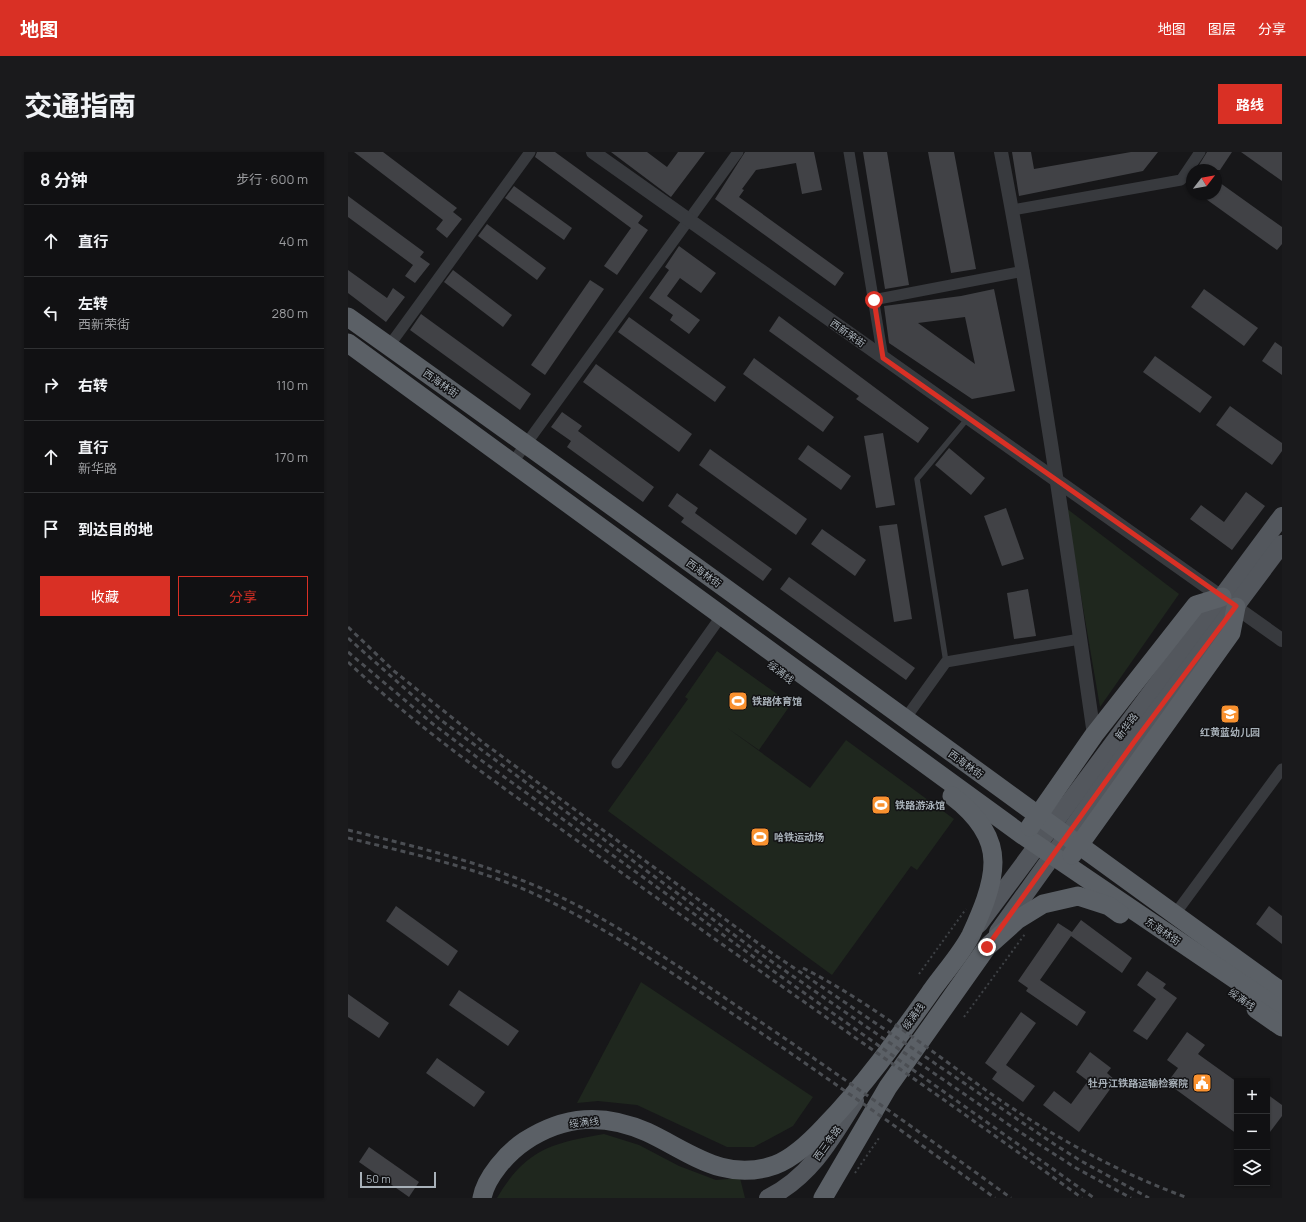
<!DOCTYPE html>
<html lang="zh">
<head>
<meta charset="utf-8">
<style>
  body { margin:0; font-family:Manrope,"Noto Sans SC",sans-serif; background:#1a1a1c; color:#f1f3f6 }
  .controls { position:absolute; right:12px; bottom:12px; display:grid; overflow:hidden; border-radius:0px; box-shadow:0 1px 3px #0004 }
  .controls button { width:36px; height:36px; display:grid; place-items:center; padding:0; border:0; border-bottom:1px solid #303133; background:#111113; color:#f1f3f6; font:20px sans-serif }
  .compass { position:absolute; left:838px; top:12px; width:36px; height:36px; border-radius:50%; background:#111113; box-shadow:0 1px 3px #0004; rotate:59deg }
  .scale { position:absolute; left:12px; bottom:10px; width:76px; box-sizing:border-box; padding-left:4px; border:2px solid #a8b1b9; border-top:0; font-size:11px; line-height:14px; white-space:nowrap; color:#a8b1b9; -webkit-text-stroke:3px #121214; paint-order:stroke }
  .stop { position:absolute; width:12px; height:12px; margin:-9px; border:3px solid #d93025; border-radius:50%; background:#fff }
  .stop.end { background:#d93025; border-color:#fff; box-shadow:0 1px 4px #0008 }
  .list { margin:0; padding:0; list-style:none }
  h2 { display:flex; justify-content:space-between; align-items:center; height:52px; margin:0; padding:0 16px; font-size:17px }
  h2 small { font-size:13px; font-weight:400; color:#9c9da0 }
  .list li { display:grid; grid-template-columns:26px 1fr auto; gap:12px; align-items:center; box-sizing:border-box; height:72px; padding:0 16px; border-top:1px solid #303133 }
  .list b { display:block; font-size:15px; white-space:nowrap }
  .list p { margin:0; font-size:13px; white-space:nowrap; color:#9c9da0 }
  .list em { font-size:13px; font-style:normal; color:#9c9da0 }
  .actions { display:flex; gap:8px; padding:12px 16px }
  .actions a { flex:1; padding:9px 0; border:1px solid #d93025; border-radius:0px; text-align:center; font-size:14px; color:#d93025 }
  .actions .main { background:#d93025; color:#fff }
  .icon { flex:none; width:22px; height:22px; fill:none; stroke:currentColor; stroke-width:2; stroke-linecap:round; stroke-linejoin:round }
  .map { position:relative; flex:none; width:934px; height:1046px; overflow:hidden; border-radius:0px }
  header { display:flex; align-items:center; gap:24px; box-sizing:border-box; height:56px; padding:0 20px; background:#d93025; color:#fff }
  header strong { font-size:19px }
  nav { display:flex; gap:22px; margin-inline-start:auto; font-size:14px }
  .intro { display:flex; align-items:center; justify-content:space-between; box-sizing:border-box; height:96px; padding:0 24px }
  h1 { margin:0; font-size:28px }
  .button { padding:10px 18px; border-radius:0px; background:#d93025; color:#fff; font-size:14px; font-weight:700 }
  main { display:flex; gap:24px; padding:0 24px }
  aside { flex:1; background:#111113; border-radius:0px; box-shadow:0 1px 3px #0004 }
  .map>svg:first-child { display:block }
  .green { fill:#1f271e }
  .building { fill:#414246; fill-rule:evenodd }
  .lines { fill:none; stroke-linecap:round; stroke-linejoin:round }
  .path { stroke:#3e4145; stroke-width:2; stroke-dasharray:2 3; stroke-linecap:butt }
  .service { stroke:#383a3e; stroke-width:5.5 }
  .minor { stroke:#383a3e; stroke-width:11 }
  .tertiary { stroke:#383a3e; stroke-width:14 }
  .primary { stroke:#53575d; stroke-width:18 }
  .trunk { stroke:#5b6066; stroke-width:19 }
  .rail { stroke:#4b4e53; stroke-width:3; stroke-dasharray:5 4; stroke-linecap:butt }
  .route { stroke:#d93025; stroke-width:5 }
  .labels { text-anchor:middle; stroke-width:3; stroke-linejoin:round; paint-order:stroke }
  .street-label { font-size:10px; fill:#a8b1b9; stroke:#121214 }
  .poi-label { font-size:10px; font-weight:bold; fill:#a8b1b9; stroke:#121214; text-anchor:start }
</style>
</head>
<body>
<header>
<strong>地图</strong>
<nav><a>地图</a><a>图层</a><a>分享</a></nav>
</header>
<div class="intro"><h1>交通指南</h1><a class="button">路线</a></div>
<main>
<aside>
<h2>8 分钟<small>步行 · 600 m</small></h2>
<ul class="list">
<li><svg class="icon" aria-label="ahead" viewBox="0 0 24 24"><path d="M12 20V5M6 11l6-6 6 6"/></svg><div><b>直行</b></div><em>40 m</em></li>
<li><svg class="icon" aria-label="left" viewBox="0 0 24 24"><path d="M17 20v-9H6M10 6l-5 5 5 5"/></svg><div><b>左转</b><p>西新荣街</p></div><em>280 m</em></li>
<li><svg class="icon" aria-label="right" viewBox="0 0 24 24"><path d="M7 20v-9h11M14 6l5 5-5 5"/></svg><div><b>右转</b></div><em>110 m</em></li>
<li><svg class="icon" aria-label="ahead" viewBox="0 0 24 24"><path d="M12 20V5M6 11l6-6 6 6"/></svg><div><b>直行</b><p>新华路</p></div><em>170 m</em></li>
<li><svg class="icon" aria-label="arrive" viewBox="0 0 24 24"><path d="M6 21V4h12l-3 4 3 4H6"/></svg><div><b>到达目的地</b></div></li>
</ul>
<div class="actions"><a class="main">收藏</a><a>分享</a></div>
</aside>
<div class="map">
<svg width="934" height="1046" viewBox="0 0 934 1046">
  <rect width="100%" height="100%" fill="#171719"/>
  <g class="green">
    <polygon points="718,356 831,442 752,555"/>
    <polygon points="369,499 443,552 411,598 378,575 462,636 498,588 606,667 569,718 563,714 484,823 260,659 340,547 337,545"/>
    <polygon points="293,830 465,945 445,974 406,995 379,995 289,953 250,949 229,951"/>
    <path d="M256,982l35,11 40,21 37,14 24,-2 5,20h-248c28,-48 54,-55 107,-64z"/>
  </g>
  <g class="building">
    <polygon points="6,0 35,0 109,56 105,60 114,67 99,86 88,77 95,68"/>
    <polygon points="189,0 207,0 295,64 290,71 300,78 269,123 256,114 283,76 187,5"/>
    <polygon points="263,0 299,0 319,15 330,0 357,0 323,45"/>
    <polygon points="397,0 466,0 474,38 454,42 448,11 408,18 394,37 396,38 391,45 496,121 487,134 367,47"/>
    <polygon points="515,0 539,0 561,133 537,137"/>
    <polygon points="580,0 606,0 628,117 603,121"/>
    <polygon points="664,0 683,0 686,17 783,0 810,0 795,19 671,44"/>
    <polygon points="859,0 884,0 872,18 848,18"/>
    <polygon points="893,0 934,0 934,29"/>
    <polygon points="868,28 934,75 934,92 929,98 851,42 868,42"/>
    <polygon points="166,34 224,76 216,88 157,46"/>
    <polygon points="0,44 76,100 72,105 82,112 67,131 57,124 65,113 0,65"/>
    <polygon points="139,72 198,116 189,128 130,84"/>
    <polygon points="331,94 368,121 353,141 332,126 319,144 352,168 341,182 322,168 325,163 301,146 321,118 317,115"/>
    <polygon points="0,118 39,146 45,136 57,145 38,170 0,141"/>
    <polygon points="105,118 164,163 155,175 96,130"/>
    <polygon points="242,128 256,137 197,223 183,213"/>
    <path d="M646,137l21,102 -43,8 -83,-56 -5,-37 77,-10zM617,165l10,47 -57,-41z"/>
    <polygon points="856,137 910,176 896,194 843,155"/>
    <polygon points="73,162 183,242 172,258 62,178"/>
    <polygon points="431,164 581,276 570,291 508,247 511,244 421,179"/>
    <polygon points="281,165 378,235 367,250 270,180"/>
    <polygon points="927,190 934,195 934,223 914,209"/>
    <polygon points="807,204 864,245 852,261 795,220"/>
    <polygon points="406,206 486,265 475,280 395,222"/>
    <polygon points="248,212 344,282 331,300 235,230"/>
    <polygon points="882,254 934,291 934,299 924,313 868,273"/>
    <polygon points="214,260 234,274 230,279 306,335 295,350 219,295 223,289 203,275"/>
    <polygon points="535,281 547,353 528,356 516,284"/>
    <polygon points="460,293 503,324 493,338 450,307"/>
    <polygon points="601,296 637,326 623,343 587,313"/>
    <polygon points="362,297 459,367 448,383 351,313"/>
    <polygon points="898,340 917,354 884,398 842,367 853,353 876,370"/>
    <polygon points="329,341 350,356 347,361 424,417 415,429 333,370 336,366 320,354"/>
    <polygon points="658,356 676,407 654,414 636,364"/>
    <polygon points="549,372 564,467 546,470 531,374"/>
    <polygon points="474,377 518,408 507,424 463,392"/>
    <polygon points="441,425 567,516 558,528 432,437"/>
    <polygon points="680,437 688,484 666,487 659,441"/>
    <polygon points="48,754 110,799 100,814 38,769"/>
    <polygon points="921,754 934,764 934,792 908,772"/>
    <polygon points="733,768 784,806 774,821 723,784 692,828 738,860 729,874 678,839 680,836 670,829 710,771 724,780"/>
    <polygon points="799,819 818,832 815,836 829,846 799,888 785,879 808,847 789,833"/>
    <polygon points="111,838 171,879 160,894 101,853"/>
    <polygon points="0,842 41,871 31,886 0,865"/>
    <polygon points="673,860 688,871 658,913 687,934 675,950 644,927 649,920 637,911"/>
    <polygon points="839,880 857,893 850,902 889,930 889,982 819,931 830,916 819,908"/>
    <polygon points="742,900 763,916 759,921 768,929 731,980 695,953 706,939 723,952 740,929 728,920"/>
    <polygon points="89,906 137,940 126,955 78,921"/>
    <polygon points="919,942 934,953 934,964 919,984"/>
    <polygon points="21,995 71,1030 61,1045 11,1010"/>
  </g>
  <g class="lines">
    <g class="path">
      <polyline points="571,822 618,757"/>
      <polyline points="616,865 677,782"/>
      <polyline points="507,1021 531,986"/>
    </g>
    <polyline class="service" points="598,510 569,327 620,266"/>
    <g class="minor">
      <polyline points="501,0 535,206"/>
      <polyline points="664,58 833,28 852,0"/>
      <polyline points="525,148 676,119"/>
      <polyline points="41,194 182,0"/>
      <polyline points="165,310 390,0"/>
      <polyline points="557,567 598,510 732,487"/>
      <polyline points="269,611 374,463"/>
      <polyline points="827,762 934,617"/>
    </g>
    <g class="tertiary">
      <polyline points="245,0 934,488"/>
      <path d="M653,0c37,193 65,388 93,583"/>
    </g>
    <g class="primary">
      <polyline points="631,772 934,364"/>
      <polyline points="650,780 786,590 934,392"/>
      <path d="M420,1046c42,-21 63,-58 87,-97"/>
    </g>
    <g class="trunk">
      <path d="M0,165c313,222 622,450 934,675"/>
      <polyline points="0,191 676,684 934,859"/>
      <polyline points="682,675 746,583 848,453 874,445"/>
      <polyline points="724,703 883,481 888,455"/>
      <polyline points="908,857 934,875"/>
      <path d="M134,1046c4,-21 25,-45 43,-57 40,-26 79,-28 122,-9 43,20 77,51 128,33 19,-7 36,-24 50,-39 40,-41 73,-88 107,-136 12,-17 30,-37 39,-55 10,-22 22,-49 22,-73 0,-28 -20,-50 -41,-66"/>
      <polyline points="475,1046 540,935 639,795 669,768 695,752 730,744 761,754 772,762"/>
    </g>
    <g class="rail">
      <polyline points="0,475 46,519 137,592 418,797 706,992 733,1009 801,1046"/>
      <polyline points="0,486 90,566 404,796 667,977 728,1016 783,1046"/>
      <polyline points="0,500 85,572 130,606 421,816 746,1046"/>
      <path d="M0,510c79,75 172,137 260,201 157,113 317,222 474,335"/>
      <path d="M0,678c69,17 137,33 202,62 65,30 125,72 184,112 94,63 186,128 277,194"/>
      <path d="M0,686c61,15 122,28 180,53 69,31 131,73 193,115 93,62 184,127 274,192"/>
      <path d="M455,816c71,36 132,87 197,132 59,40 122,74 188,98"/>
    </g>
  </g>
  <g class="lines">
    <polyline class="route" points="526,148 535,206 888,454 786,590 639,795"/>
  </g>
  <defs>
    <symbol id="stadium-square" viewBox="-11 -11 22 22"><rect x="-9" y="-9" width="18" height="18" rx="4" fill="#f9912f" stroke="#121214"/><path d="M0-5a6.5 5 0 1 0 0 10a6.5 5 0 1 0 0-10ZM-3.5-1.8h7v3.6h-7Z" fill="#fff"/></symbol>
    <symbol id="school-square" viewBox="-11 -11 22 22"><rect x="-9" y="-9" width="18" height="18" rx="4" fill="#f9912f" stroke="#121214"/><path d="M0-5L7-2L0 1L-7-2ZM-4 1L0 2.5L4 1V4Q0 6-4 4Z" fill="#fff"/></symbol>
    <symbol id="civic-square" viewBox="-11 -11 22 22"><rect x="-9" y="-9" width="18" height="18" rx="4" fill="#f9912f" stroke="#121214"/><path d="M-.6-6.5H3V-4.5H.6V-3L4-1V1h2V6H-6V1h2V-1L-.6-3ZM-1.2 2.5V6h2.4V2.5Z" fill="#fff"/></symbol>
  </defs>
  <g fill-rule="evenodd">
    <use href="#stadium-square" x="379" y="538" width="22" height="22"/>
    <use href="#school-square" x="871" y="551" width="22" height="22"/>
    <use href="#stadium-square" x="522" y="642" width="22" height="22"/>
    <use href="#stadium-square" x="401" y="674" width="22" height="22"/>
    <use href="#civic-square" x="843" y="920" width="22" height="22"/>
  </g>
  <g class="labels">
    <g class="street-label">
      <text transform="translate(500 181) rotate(35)" y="4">西新荣街</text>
      <text transform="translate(93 231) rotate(35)" y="4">西海林街</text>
      <text transform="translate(356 421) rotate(36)" y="4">西海林街</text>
      <text transform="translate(433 520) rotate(38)" y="4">绥满线</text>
      <text transform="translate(778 574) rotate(-53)" y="4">新华路</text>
      <text transform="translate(618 612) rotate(36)" y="4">西海林街</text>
      <text transform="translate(815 779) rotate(34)" y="4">东海林街</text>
      <text transform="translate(894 847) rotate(35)" y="4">绥满线</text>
      <text transform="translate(565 864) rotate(-54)" y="4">绥满线</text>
      <text transform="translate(236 970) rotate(-6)" y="4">绥满线</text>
      <text transform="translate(479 991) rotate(-54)" y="4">西三条路</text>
    </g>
    <g class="poi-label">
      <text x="404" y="553">铁路体育馆</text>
      <text x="882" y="584" text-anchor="middle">红黄蓝幼儿园</text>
      <text x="547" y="657">铁路游泳馆</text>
      <text x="426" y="689">哈铁运动场</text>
      <text x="840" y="935" text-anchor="end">牡丹江铁路运输检察院</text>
    </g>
  </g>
</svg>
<div class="controls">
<button>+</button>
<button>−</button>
<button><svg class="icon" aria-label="layers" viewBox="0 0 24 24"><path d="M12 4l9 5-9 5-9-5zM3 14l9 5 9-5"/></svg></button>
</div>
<svg class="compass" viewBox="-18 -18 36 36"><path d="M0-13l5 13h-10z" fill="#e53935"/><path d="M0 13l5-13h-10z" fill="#9c9da0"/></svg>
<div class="scale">50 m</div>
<div class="stop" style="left:526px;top:148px"></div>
<div class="stop end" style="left:639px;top:795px"></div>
</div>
</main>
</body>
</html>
